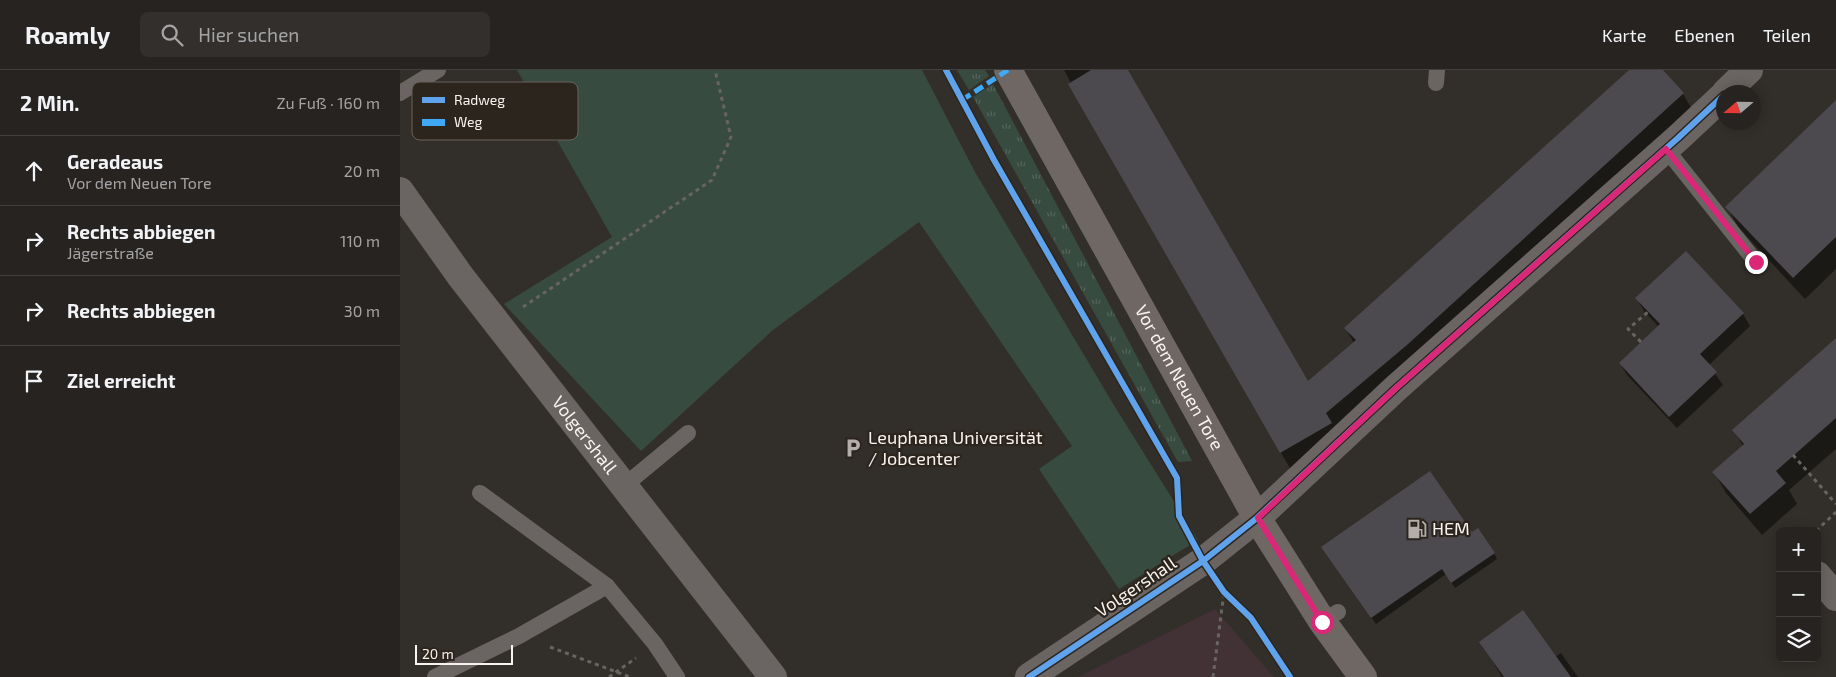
<!DOCTYPE html>
<html lang="de">
<head>
<meta charset="utf-8">
<style>
  body { margin:0; font-family:"Exo 2",sans-serif; background:#322f2d; color:#f1f3f6 }
  .controls { position:absolute; right:15px; bottom:15px; display:grid; overflow:hidden; border-radius:8px; box-shadow:0 2px 12px #0003 }
  .controls button { width:45px; height:45px; display:grid; place-items:center; padding:0; border:0; border-bottom:1px solid #42403e; background:#262320; color:#f1f3f6; font:25px sans-serif }
  .compass { position:absolute; left:1316px; top:15px; width:45px; height:45px; border-radius:50%; background:#262320; box-shadow:0 2px 12px #0003; rotate:250deg }
  .scale { position:absolute; left:15px; bottom:12px; width:98px; box-sizing:border-box; padding-left:5px; border:2px solid #f8f3ee; border-top:0; font-size:14px; line-height:18px; white-space:nowrap; color:#f8f3ee; -webkit-text-stroke:4px #2c251d; paint-order:stroke }
  .stop { position:absolute; width:15px; height:15px; margin:-11px; border:4px solid #db2777; border-radius:50%; background:#fff }
  .stop.end { background:#db2777; border-color:#fff; box-shadow:0 1px 5px #0008 }
  .list { margin:0; padding:0; list-style:none }
  h2 { display:flex; justify-content:space-between; align-items:center; height:65px; margin:0; padding:0 20px; font-size:21px }
  h2 small { font-size:16px; font-weight:400; color:#a4a4a5 }
  .list li { display:grid; grid-template-columns:32px 1fr auto; gap:15px; align-items:center; box-sizing:border-box; height:70px; padding:0 20px; border-top:1px solid #42403e }
  .list b { display:block; font-size:19px; white-space:nowrap }
  .list p { margin:0; font-size:16px; white-space:nowrap; color:#a4a4a5 }
  .list em { font-size:16px; font-style:normal; color:#a4a4a5 }
  .icon { flex:none; width:28px; height:28px; fill:none; stroke:currentColor; stroke-width:2; stroke-linecap:round; stroke-linejoin:round }
  .map { position:relative; flex:none; width:1436px; height:607px; overflow:hidden }
  header { display:flex; align-items:center; gap:30px; box-sizing:border-box; height:70px; padding:0 25px; background:#262320; border-bottom:1px solid #42403e }
  header strong { font-size:24px }
  nav { display:flex; gap:28px; margin-inline-start:auto; font-size:18px }
  .search { width:350px; height:45px; background:#322f2d; display:flex; align-items:center; gap:12px; box-sizing:border-box; padding:0 18px; border-radius:8px; color:#a4a4a5; font-size:19px }
  main { display:flex }
  aside { flex:1; background:#262320 }
  .map>svg:first-child { display:block }
  .education { fill:#423135 }
  .grass { fill:url(#grass-tufts) }
  .park { fill:#384b40 }
  .shadow { fill:#0007 }
  .building { fill:#4c4a4e }
  .lines { fill:none; stroke-linecap:round; stroke-linejoin:round }
  .path { stroke:#686461; stroke-width:3; stroke-dasharray:4 4; stroke-linecap:butt }
  .service { stroke:#6a6563; stroke-width:16 }
  .minor { stroke:#6a6563; stroke-width:28 }
  .secondary { stroke:#6e6764; stroke-width:28 }
  .quiet { stroke:#3fa9f5; stroke-width:5; stroke-dasharray:10 5; stroke-linecap:butt }
  .cycleway-casing { stroke:#2c251d; stroke-width:9 }
  .cycleway { stroke:#60a3ed; stroke-width:6 }
  .route { stroke:#db2777; stroke-width:6 }
  .labels { text-anchor:middle; stroke-width:4.5; stroke-linejoin:round; paint-order:stroke }
  .street-label { font-size:18px; fill:#f8f3ee; stroke:#2c251d }
  .poi-label { font-size:18px; fill:#f8f3ee; stroke:#2c251d; text-anchor:start }
  .key { fill:#2c251d; stroke:#69635c; stroke-width:1 }
  .key-label { font-size:14px; fill:#f8f3ee }
</style>
</head>
<body>
<header>
<strong>Roamly</strong>
<div class="search"><svg class="icon" aria-label="search" viewBox="0 0 24 24"><circle cx="10" cy="10" r="6"/><path d="M15 15l6 6"/></svg>Hier suchen</div>
<nav><a>Karte</a><a>Ebenen</a><a>Teilen</a></nav>
</header>
<main>
<aside>
<h2>2 Min.<small>Zu Fuß · 160 m</small></h2>
<ul class="list">
<li><svg class="icon" aria-label="ahead" viewBox="0 0 24 24"><path d="M12 20V5M6 11l6-6 6 6"/></svg><div><b>Geradeaus</b><p>Vor dem Neuen Tore</p></div><em>20 m</em></li>
<li><svg class="icon" aria-label="right" viewBox="0 0 24 24"><path d="M7 20v-9h11M14 6l5 5-5 5"/></svg><div><b>Rechts abbiegen</b><p>Jägerstraße</p></div><em>110 m</em></li>
<li><svg class="icon" aria-label="right" viewBox="0 0 24 24"><path d="M7 20v-9h11M14 6l5 5-5 5"/></svg><div><b>Rechts abbiegen</b></div><em>30 m</em></li>
<li><svg class="icon" aria-label="arrive" viewBox="0 0 24 24"><path d="M6 21V4h12l-3 4 3 4H6"/></svg><div><b>Ziel erreicht</b></div></li>
</ul>
</aside>
<div class="map">
<svg width="1436" height="607" viewBox="0 0 1436 607">
  <defs>
    <pattern id="grass-tufts" width="24" height="20" patternUnits="userSpaceOnUse" patternTransform="scale(1.25)"><rect width="24" height="20" fill="#384b40"/><path d="M3 7l-1-3M5 7V3M7 7l1-3M15 17l-1-3M17 17v-4M19 17l1-3" fill="none" stroke="#56655c"/></pattern>
  </defs>
  <rect width="100%" height="100%" fill="#322f2a"/>
  <polygon class="education" points="815,539 874,607 678,607"/>
  <g class="grass">
    <polygon points="557,0 585,0 589,6 569,20"/>
    <polygon points="593,14 792,391 778,392 573,27"/>
  </g>
  <polygon class="park" points="117,0 522,0 575,102 712,332 798,470 719,519 639,399 672,376 519,152 373,260 241,381 104,234 212,167"/>
  <g class="shadow">
    <polygon points="664,0 727,0 907,313 954,273 946,259 1231,0 1262,0 1283,24 1293,41 891,400 669,14 671,13"/>
    <polygon points="1436,32 1436,199 1405,229 1339,158 1327,137"/>
    <polygon points="1237,229 1343,244 1350,256 1309,295 1323,315 1277,358 1227,305 1220,293 1259,257 1244,241"/>
    <polygon points="1436,270 1436,379 1389,420 1397,434 1362,465 1326,423 1314,402 1343,376 1334,360"/>
    <polygon points="1071,463 1094,483 1097,489 1055,518 1046,504 976,554 926,483"/>
    <polygon points="1081,572 1155,587 1161,583 1178,607 1102,607"/>
  </g>
  <g class="building">
    <polygon points="691,0 728,0 908,311 956,270 944,258 1229,0 1263,0 1284,23 1007,275 926,343 932,353 880,383 668,14"/>
    <polygon points="1436,30 1436,167 1393,208 1325,137"/>
    <polygon points="1286,181 1344,243 1300,284 1317,302 1269,347 1219,293 1260,254 1235,228"/>
    <polygon points="1436,268 1436,348 1376,401 1386,413 1350,444 1312,402 1344,374 1332,360"/>
    <polygon points="1030,401 1072,462 1078,458 1095,483 1051,513 1042,499 971,548 921,477"/>
    <polygon points="1123,540 1171,607 1104,607 1079,572"/>
  </g>
  <g class="lines">
    <g class="path">
      <polyline points="123,237 312,110 331,67 315,0"/>
      <polyline points="1241,272 1228,259 1248,242"/>
      <polyline points="1393,385 1436,434"/>
      <polyline points="1416,461 1436,442"/>
      <polyline points="150,577 230,607"/>
      <polyline points="209,607 236,588"/>
      <polyline points="813,607 824,522"/>
    </g>
    <g class="service">
      <polyline points="1036,13 1037,0"/>
      <polyline points="0,23 38,0"/>
      <polyline points="1266,79 1356,192"/>
      <polyline points="224,416 288,363"/>
      <polyline points="80,423 207,516 255,574 277,607"/>
      <polyline points="922,551 938,542"/>
      <polyline points="35,607 119,566 207,516"/>
    </g>
    <g class="minor">
      <polyline points="1326,22 1349,0"/>
      <path id="s1" d="M0,121l61,86 312,400"/>
      <polyline points="1417,505 1436,527"/>
      <polyline points="629,607 803,491 857,448 996,318 1278,68 1324,25"/>
    </g>
    <path class="secondary" id="s2" d="M608,0l249,448 65,103 41,56"/>
    <polyline class="quiet" points="562,30 608,0"/>
    <defs>
      <g id="cycleway">
        <polyline points="546,0 594,90 777,408 779,446 803,491 824,522 851,548 890,607"/>
        <polyline points="629,607 803,491 857,448 996,318 1278,68 1324,25"/>
      </g>
    </defs>
    <use href="#cycleway" class="cycleway-casing"/>
    <use href="#cycleway" class="cycleway"/>
  </g>
  <g class="lines">
    <polyline class="route" points="922,552 858,448 996,318 1266,79 1356,192"/>
  </g>
  <defs>
    <symbol id="parking-bare" viewBox="-9 -9 18 18"><path d="M-3.5-5.5H1a3.5 3.5 0 0 1 0 7H-1V5.5H-3.5ZM-1-3.4V-.6H.8a1.4 1.4 0 0 0 0-2.8Z" fill="#b3aea9" stroke="#2c251d" stroke-width="2.5" paint-order="stroke"/></symbol>
    <symbol id="fuel-bare" viewBox="-9 -9 18 18"><path d="M-5.5-6h7V0h2V4h1.3V-2.5L3-4.5l.8-.8L6-3V5H2.5V1h-1V6h-7ZM-4.2-4.7v3.2H.2V-4.7Z" fill="#b3aea9" stroke="#2c251d" stroke-width="2.5" paint-order="stroke"/></symbol>
  </defs>
  <g fill-rule="evenodd">
    <use href="#parking-bare" x="439" y="364" width="28" height="28"/>
    <use href="#fuel-bare" x="1003" y="445" width="28" height="28"/>
  </g>
  <g class="labels">
    <g class="street-label">
      <text dy="6" stroke="none"><textPath href="#s2" startOffset="352">Vor dem Neuen Tore</textPath></text>
      <text dy="6" stroke="none"><textPath href="#s1" startOffset="306">Volgershall</textPath></text>
      <text transform="translate(736 517) rotate(-34)" y="6">Volgershall</text>
    </g>
    <g class="poi-label">
      <text x="468" y="374">Leuphana Universität<tspan x="468" dy="21">/ Jobcenter</tspan></text>
      <text x="1032" y="465">HEM</text>
    </g>
  </g>
  <rect x="12" y="12" width="166" height="58" rx="8" class="key"/>
  <rect x="22" y="27" width="23" height="6" fill="#60a3ed"/>
  <rect x="22" y="49" width="23" height="7" fill="#3fa9f5"/>
  <g class="key-label">
    <text x="54" y="35">Radweg</text>
    <text x="54" y="57">Weg</text>
  </g>
</svg>
<div class="controls">
<button>+</button>
<button>−</button>
<button><svg class="icon" aria-label="layers" viewBox="0 0 24 24"><path d="M12 4l9 5-9 5-9-5zM3 14l9 5 9-5"/></svg></button>
</div>
<svg class="compass" viewBox="-18 -18 36 36"><path d="M0-13l5 13h-10z" fill="#e53935"/><path d="M0 13l5-13h-10z" fill="#a4a4a5"/></svg>
<div class="scale">20 m</div>
<div class="stop" style="left:922px;top:552px"></div>
<div class="stop end" style="left:1356px;top:192px"></div>
</div>
</main>
</body>
</html>
